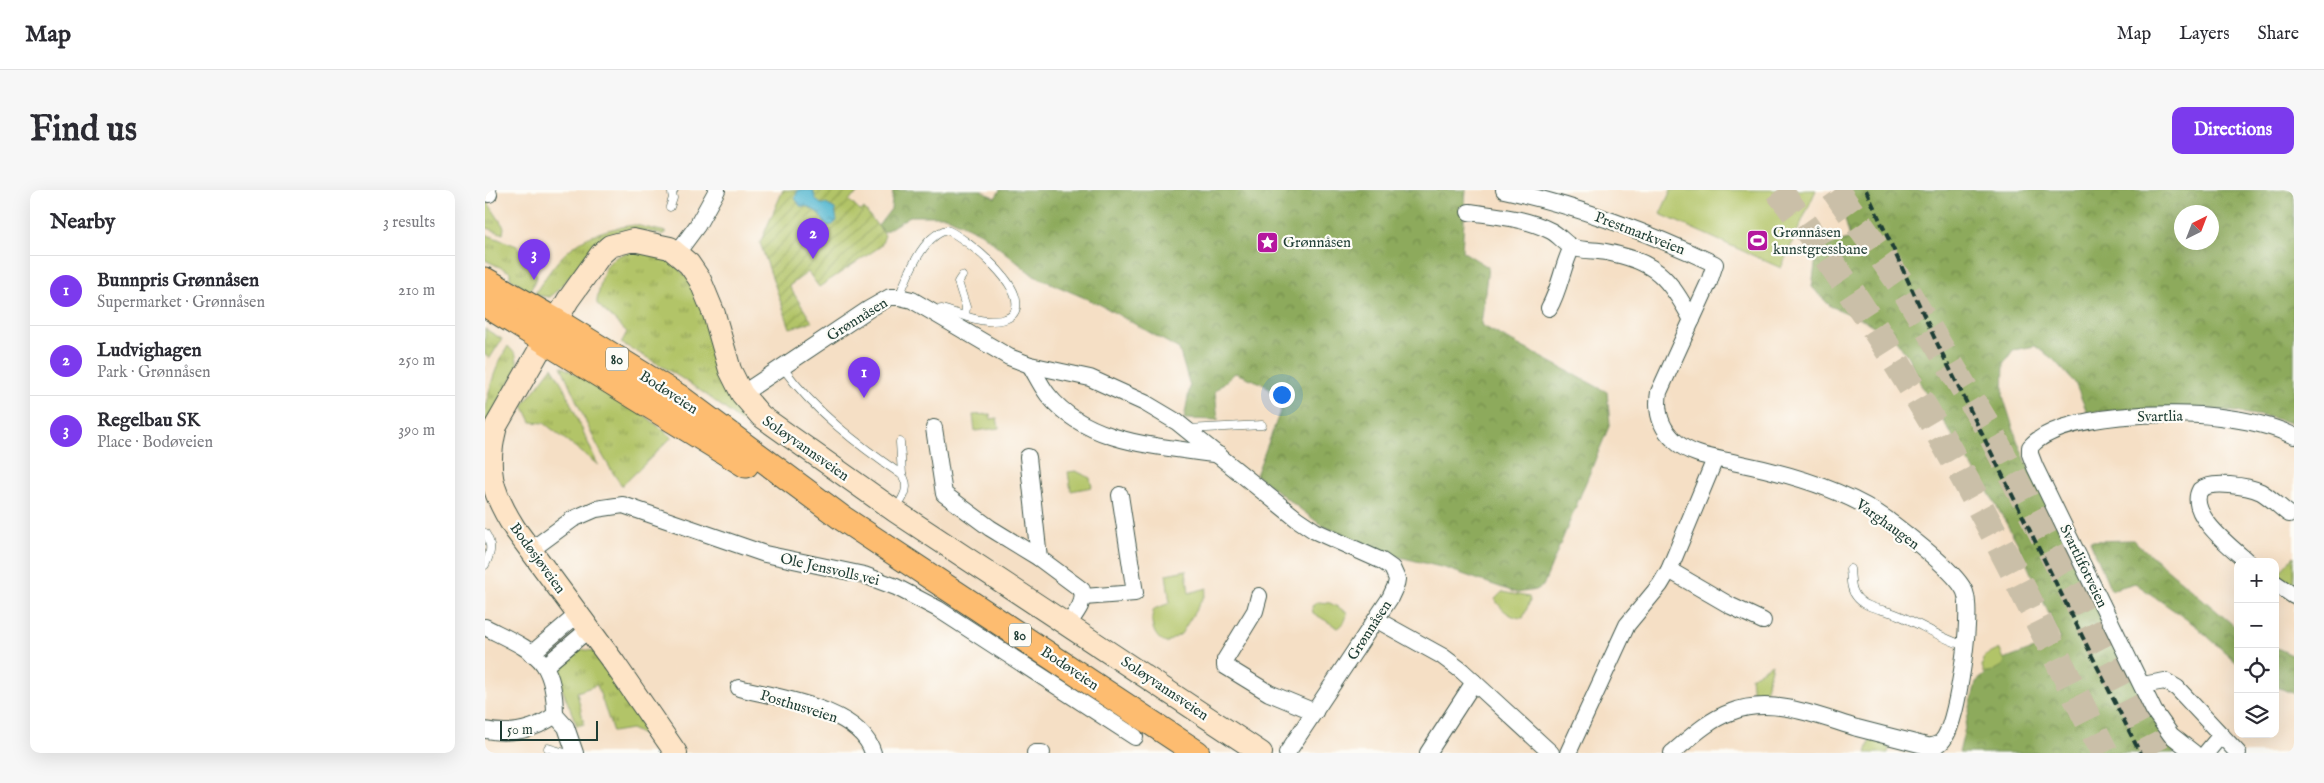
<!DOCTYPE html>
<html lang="en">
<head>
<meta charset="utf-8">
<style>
  body { margin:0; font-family:"IM FELL English",serif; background:#f7f7f7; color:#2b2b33 }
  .controls { position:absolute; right:15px; bottom:15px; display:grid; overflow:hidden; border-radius:10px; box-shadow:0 5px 20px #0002 }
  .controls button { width:45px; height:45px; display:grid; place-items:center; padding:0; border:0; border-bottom:1px solid #e1e1e2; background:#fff; color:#2b2b33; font:25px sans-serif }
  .compass { position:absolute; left:1689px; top:15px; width:45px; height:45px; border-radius:50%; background:#fff; box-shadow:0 5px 20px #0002; rotate:42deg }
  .scale { position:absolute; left:15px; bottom:12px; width:98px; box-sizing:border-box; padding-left:5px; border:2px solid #1f3d34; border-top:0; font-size:14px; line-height:18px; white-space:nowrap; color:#1f3d34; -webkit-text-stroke:4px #fdfcf7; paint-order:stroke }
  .you { position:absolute; left:796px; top:204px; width:18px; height:18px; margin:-12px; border:4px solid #fff; border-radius:50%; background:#1a73e8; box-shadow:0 0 0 8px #1a73e833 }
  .badge { display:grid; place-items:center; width:32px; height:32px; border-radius:50%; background:#7c3aed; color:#fff; font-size:16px; font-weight:700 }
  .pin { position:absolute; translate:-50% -41px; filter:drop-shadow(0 1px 2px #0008) }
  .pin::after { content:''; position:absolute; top:26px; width:18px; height:15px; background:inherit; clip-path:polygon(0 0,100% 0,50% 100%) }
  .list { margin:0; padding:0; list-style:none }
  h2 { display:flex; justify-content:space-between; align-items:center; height:65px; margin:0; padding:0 20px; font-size:21px }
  h2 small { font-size:16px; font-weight:400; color:#7c7c81 }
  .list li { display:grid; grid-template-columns:32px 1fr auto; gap:15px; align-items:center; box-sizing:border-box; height:70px; padding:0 20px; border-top:1px solid #e1e1e2 }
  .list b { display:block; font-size:19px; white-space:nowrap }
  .list p { margin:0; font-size:16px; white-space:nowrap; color:#7c7c81 }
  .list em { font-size:16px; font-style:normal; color:#7c7c81 }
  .icon { flex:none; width:28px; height:28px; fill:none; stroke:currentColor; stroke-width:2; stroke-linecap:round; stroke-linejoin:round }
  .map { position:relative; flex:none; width:1809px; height:563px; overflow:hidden; border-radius:10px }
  header { display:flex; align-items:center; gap:30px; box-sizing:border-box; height:70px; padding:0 25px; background:#fff; border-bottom:1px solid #e1e1e2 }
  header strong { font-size:24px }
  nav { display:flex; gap:28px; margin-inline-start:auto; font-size:18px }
  .intro { display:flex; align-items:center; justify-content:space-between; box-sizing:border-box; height:120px; padding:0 30px }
  h1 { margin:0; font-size:35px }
  .button { padding:12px 22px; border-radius:10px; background:#7c3aed; color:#fff; font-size:18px; font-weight:700 }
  main { display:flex; gap:30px; padding:0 30px }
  aside { flex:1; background:#fff; border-radius:10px; box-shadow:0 5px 20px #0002 }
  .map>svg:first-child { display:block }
  .grass { fill:url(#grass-tufts); stroke:#68804e }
  .forest { fill:url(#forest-crowns); stroke:#567448; fill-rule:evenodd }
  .park { fill:#b2c467; stroke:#68804e }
  .garden { fill:url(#garden-furrows); stroke:#68804e }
  .water { fill:url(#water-ripples); stroke:#387a82 }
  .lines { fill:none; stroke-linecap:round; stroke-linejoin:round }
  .highway-tunnel { stroke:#cabfa8; stroke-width:28; stroke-dasharray:28 14; stroke-linecap:butt }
  .lane-casing { stroke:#3f554a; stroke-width:9 }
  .street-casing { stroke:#3f554a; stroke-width:18 }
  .secondary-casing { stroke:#3f554a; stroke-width:24 }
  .primary-casing { stroke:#3f554a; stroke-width:27 }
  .lane { stroke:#fff; stroke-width:8 }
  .street { stroke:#fff; stroke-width:16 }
  .secondary { stroke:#fee4c6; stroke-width:22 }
  .primary { stroke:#fdbc70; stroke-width:25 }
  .rail { stroke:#1f3d34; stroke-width:4; stroke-dasharray:8 4; stroke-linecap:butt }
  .labels { text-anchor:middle; stroke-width:4.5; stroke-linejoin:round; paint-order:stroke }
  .shield { fill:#fdfcf7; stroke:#62766e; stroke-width:1 }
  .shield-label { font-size:14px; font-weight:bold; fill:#1f3d34 }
  .poi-label { font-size:15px; fill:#1f3d34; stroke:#fdfcf7; text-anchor:start }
  .street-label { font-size:15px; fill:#1f3d34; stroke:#fdfcf7 }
</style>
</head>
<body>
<header>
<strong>Map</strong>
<nav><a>Map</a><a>Layers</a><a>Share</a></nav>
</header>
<div class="intro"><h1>Find us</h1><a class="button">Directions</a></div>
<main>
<aside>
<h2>Nearby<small>3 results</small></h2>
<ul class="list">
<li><span class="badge">1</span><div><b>Bunnpris Grønnåsen</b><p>Supermarket · Grønnåsen</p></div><em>210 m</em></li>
<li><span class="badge">2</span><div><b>Ludvighagen</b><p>Park · Grønnåsen</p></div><em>250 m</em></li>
<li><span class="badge">3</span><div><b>Regelbau SK</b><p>Place · Bodøveien</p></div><em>390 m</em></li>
</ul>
</aside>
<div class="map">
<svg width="1809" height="563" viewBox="0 0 1809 563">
  <defs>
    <pattern id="grass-tufts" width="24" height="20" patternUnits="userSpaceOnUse" patternTransform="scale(1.25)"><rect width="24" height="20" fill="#b2c467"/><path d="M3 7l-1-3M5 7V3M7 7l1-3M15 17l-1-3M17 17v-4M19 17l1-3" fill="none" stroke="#90a056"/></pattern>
    <pattern id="forest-crowns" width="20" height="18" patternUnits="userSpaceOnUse" patternTransform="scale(1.25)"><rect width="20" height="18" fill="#8daa5c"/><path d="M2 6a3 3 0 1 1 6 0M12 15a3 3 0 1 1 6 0" fill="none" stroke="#738c4d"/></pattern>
    <pattern id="garden-furrows" width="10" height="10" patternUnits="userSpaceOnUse" patternTransform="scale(1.25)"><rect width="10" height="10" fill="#b2c467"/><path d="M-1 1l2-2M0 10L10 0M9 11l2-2" fill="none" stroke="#90a056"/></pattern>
    <pattern id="water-ripples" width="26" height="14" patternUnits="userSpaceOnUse" patternTransform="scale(1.25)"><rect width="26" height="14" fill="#51b6cf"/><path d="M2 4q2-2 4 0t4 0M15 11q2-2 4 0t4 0" fill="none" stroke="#4395a9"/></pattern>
  </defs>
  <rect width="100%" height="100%" fill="#fdfcf7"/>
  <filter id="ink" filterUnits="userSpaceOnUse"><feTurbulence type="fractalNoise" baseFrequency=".02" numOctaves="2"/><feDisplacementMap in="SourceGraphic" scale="10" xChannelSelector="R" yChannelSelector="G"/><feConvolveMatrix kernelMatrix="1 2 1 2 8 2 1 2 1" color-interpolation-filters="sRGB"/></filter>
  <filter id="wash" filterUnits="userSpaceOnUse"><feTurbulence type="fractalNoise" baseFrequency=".0096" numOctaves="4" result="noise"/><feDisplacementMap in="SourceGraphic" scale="20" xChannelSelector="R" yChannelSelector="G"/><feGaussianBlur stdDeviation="1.12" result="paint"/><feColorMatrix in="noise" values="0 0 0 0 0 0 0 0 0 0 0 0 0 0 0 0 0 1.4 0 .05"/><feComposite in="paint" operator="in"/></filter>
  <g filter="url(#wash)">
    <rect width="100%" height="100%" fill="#f5dfc5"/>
    <g class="grass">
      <polygon points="0,8 19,37 18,44 0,37"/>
      <path d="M150,35l31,7 -4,3c-68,-21 -72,27 -112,62l-16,-2c29,-46 46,-63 101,-70z"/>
      <polygon points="0,44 32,56 52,86 45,102 25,88 25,82 0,70"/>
      <path d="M150,61h14l22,10 21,22 65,137 -4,5 -9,-6 -3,3c-37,-32 -78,-56 -120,-79l6,-11 -30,-28v-4c7,-28 5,-43 38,-49z"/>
      <polygon points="0,139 17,149 5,168 0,165"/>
      <path d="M23,156l8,9 2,12 -33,60c0,-27 8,-58 23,-81z"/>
      <path d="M76,176l68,37 43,34 -50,49c-27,-37 -42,-79 -61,-120z"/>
      <polygon points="67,177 77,194 113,275 59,233 46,232 38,215"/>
      <path d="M95,459l13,2 62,90 -24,-12 -18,3 -16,-47 -20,7 7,32 -7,2 -20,-50c1,-14 11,-21 23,-27z"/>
    </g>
    <g class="forest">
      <polygon points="408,0 496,0 510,8 515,0 981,0 977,61 1003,77 996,135 1122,202 1125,234 1058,396 1051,400 1032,403 960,378 902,364 836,335 771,285 798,214 779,194 750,183 730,201 733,230 699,229 705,196 694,159 616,115 549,86 496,43 460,26 425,26 399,42 393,36 406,19"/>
      <path d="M1352,0h457v234l-25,-7 -63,-9 -119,4 -12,-29 -22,-24 -18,-13 -22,4 -9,13 -1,33 14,44 11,26 144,277 3,10h-216l17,-71 25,-21 59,-22 -43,-97 -28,-49 -66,-104 -15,-32 -12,-17 -34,-21 -32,-13 -18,-19 5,-37 33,-12zM1696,22h30v30h-30z"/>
      <polygon points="1648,350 1753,439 1753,474 1711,436 1650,393 1626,400 1605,351"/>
      <polygon points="1790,457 1809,466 1809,504 1790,496"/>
    </g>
    <g class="park">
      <polygon points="1186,0 1331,0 1296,78 1175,24"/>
      <polygon points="505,224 506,229 512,228 514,238 490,241 488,225"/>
      <polygon points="591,281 605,288 607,297 586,301 583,282"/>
      <polygon points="1809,366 1809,397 1793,384"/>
      <path d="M701,380l3,23 18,-5 -2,7 -24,39 -15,9c-13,-5 -17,-22 -12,-34l16,-6 -4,-29z"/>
      <path d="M1017,402l27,5 1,4 -7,17c-12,0 -22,-8 -28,-19z"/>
      <path d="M833,412l12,1 17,9c0,6 -3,13 -9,16l-25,-15 -1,-7z"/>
      <polygon points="1515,459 1520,472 1519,475 1505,483 1499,483 1497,476 1500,466"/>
      <polygon points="1287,474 1279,507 1268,507 1266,487"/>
      <polygon points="1385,550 1405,555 1403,563 1381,563"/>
    </g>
    <polygon class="garden" points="298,0 377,0 364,10 375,21 379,19 400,45 396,56 334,97 323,82 304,96 327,132 305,138 275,53"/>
    <polygon class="water" points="313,0 328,0 331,10 336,14 341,14 350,19 352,31 348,35 342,36 333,23 324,17 315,16 310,8"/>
  </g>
  <g filter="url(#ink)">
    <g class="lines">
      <g class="highway-tunnel">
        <path d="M1293,0c49,64 94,132 136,201 71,116 129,241 191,362"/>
        <polyline points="1350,0 1419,98 1503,238 1671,563"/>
      </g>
      <defs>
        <g id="lane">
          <polyline points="185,17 188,8 187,3 189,0"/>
          <polyline points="477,86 473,92 481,117 480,126"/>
          <path d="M414,107c8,-21 24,-62 48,-67 20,9 79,56 68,81 -5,10 -18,10 -28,10 -14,-1 -31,-8 -45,-12l-6,1"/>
          <path d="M298,178c32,44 75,77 119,107 9,12 1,23 -6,34"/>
          <polyline points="703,239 777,235"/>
          <polyline points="415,252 417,285"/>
          <path d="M0,343c8,12 6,20 0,32"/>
          <path d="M1365,379c1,9 0,20 6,27 9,13 28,13 42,19 23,9 43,24 68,31"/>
          <polyline points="63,558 80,563"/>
        </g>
        <g id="street">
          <polyline points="1,0 4,4"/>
          <path d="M1019,0c74,16 144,42 211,74l-6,18 -50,110c-3,18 1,35 15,48 16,16 42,18 63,23 49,10 110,27 151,57 18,14 69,52 77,72 8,22 -7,124 -20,145 -4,7 -10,10 -18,9 -24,-6 -47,-12 -70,-18 -40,-12 -85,-32 -126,-16 -23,8 -41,26 -59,41"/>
          <path d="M984,22c27,4 57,6 82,19 8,4 13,12 21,16 8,4 24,3 34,5 49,9 63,25 86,68"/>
          <polyline points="192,63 212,36 232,0"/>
          <path d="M1064,118c11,-19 13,-41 23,-61"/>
          <path d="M545,175c6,10 11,21 18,30 40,50 113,51 171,60"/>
          <polyline points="257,204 384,119 405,107 414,107 427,110 524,167 545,175 605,188 660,213 692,232 812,329 830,341 897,371 907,378 912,389 911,395 905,408 802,563"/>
          <path d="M449,238l10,66 46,34 49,30 43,32c3,13 -6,23 -14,34"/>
          <polyline points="543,267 554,368"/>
          <polyline points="46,360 88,329 111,319 138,315 280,364 379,385 411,397 453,419 650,547"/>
          <path d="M1763,372c-17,-15 -61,-48 -48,-72 11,-10 48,-4 61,2 10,6 19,15 28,22"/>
          <polyline points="1184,380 1246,416 1278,431"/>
          <polyline points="1790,393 1809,406"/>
          <polyline points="774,406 770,421 740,470 740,476 784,503 830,522"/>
          <polyline points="599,407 650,403 635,305"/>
          <polyline points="892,430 957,466 977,481 1066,563"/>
          <path d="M0,437c17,9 49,22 59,38 9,14 11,34 11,50 -20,15 -45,20 -70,15"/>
          <polyline points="46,464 93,424"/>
          <polyline points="60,476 104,439"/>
          <polyline points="1657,495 1680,491 1692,498 1753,563"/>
          <path d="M254,498c39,10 121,20 134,65"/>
          <polyline points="70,525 81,537 90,563"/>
          <polyline points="550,563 557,563"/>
          <polyline points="943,563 989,492"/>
          <polyline points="1083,563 1142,435 1175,395 1184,380 1230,269"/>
          <path d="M1709,563l-23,-18 -17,-24 -119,-244 -5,-13v-7c30,-35 146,-36 190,-30 25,3 51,8 74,19"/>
          <polyline points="1721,563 1736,545"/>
        </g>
        <path id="secondary" d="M191,563l-62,-90 -99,-134c-24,-38 -30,-60 -19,-103l72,-126 33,-46 9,-8 23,-6 37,8 19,16 11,16 14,34 16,56 12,24 19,22 134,95 366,242"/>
        <g id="primary">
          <polyline points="0,90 71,131 194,207 357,328 712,563"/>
          <polyline points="0,114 261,275"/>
        </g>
      </defs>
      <use href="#lane" class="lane-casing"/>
      <use href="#street" class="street-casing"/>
      <use href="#secondary" class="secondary-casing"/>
      <use href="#primary" class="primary-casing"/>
      <use href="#lane" class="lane"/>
      <use href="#street" class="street"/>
      <use href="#secondary" class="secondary"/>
      <use href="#primary" class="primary"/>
      <polyline class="rail" points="1381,0 1449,147 1655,563"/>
    </g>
  </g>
  <defs>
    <symbol id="stadium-square" viewBox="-11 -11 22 22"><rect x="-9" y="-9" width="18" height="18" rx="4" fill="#b5179e" stroke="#fdfcf7"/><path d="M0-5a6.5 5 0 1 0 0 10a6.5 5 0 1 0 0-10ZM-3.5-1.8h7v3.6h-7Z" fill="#fff"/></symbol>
    <symbol id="sight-square" viewBox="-11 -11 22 22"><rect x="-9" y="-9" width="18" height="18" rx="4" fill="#b5179e" stroke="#fdfcf7"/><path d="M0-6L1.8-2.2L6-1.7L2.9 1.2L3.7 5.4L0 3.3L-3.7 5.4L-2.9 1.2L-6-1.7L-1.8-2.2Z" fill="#fff"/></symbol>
  </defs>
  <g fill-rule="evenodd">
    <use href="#stadium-square" x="1260" y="38" width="25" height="25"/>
    <use href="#sight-square" x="770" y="40" width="25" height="25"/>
  </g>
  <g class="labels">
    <g class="shield">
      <rect x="121" y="157.5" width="22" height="23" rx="4"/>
      <rect x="524" y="433.5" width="22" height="23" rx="4"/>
    </g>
    <g class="shield-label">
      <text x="132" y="174">80</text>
      <text x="535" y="450">80</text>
    </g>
    <g class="poi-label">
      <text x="1288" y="47">Grønnåsen<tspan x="1288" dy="17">kunstgressbane</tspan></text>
      <text x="798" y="57">Grønnåsen</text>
    </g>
    <g class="street-label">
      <text transform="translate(1155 43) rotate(21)" y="5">Prestmarkveien</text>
      <text transform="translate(372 129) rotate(-32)" y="5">Grønnåsen</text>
      <text transform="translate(184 202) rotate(33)" y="5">Bodøveien</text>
      <text transform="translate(1675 226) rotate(-1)" y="5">Svartlia</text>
      <text transform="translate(321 258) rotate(35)" y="5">Soløyvannsveien</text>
      <text transform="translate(1403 334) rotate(36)" y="5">Varghaugen</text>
      <text transform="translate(53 368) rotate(54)" y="5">Bodøsjøveien</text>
      <text transform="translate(1599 376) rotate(64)" y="5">Svartlifotveien</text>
      <text transform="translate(345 379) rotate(13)" y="5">Ole Jensvolls vei</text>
      <text transform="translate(884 440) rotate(-57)" y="5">Grønnåsen</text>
      <text transform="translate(585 478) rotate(34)" y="5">Bodøveien</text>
      <text transform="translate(680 498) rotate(34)" y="5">Soløyvannsveien</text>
      <text transform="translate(314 516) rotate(17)" y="5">Posthusveien</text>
    </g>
  </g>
</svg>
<div class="controls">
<button>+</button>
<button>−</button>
<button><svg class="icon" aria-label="locate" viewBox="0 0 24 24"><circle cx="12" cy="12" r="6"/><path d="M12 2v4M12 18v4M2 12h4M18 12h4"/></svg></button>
<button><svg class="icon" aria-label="layers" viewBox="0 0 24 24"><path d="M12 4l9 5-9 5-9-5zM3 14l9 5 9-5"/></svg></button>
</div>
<svg class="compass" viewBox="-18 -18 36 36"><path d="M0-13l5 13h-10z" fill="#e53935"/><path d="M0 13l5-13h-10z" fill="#7c7c81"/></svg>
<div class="scale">50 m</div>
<div class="you"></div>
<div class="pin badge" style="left:379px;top:208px">1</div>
<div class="pin badge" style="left:328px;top:69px">2</div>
<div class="pin badge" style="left:49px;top:90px">3</div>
</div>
</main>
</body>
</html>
